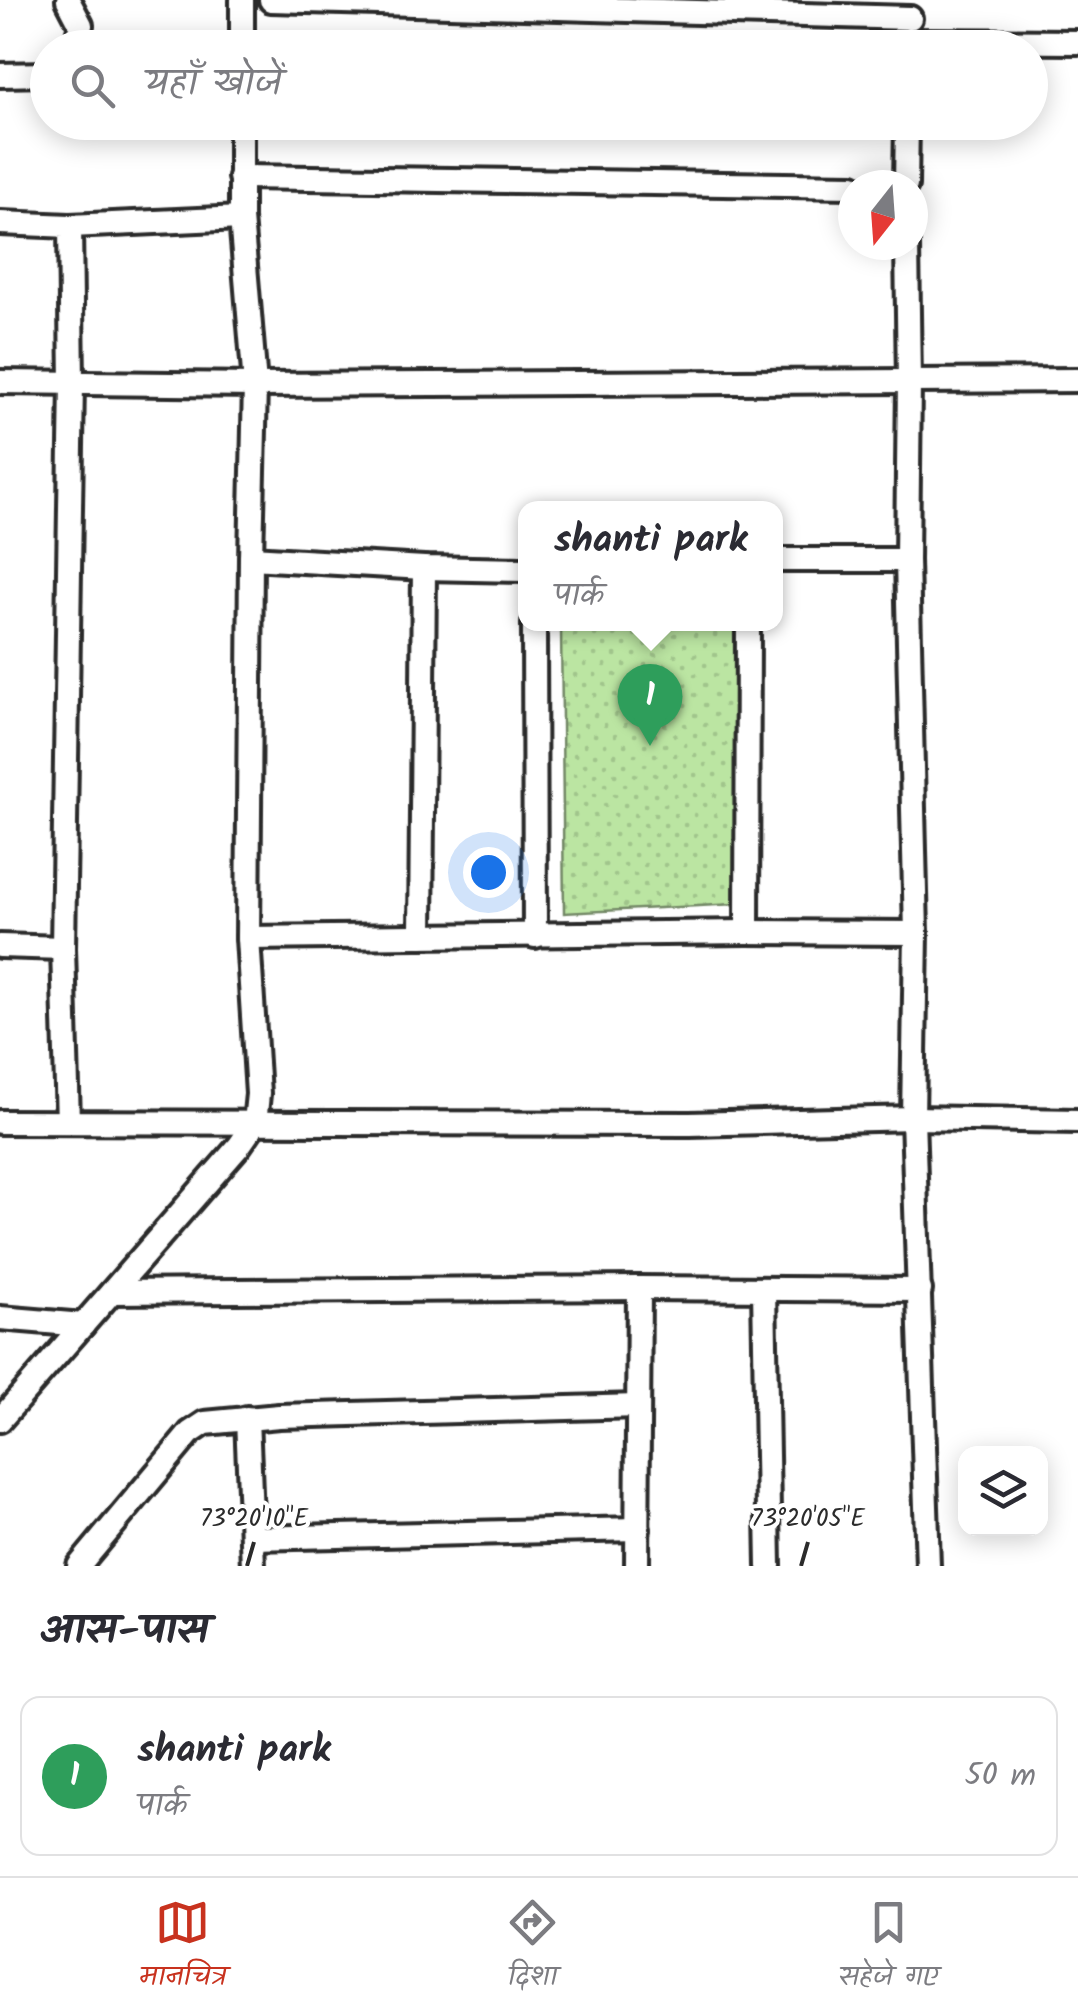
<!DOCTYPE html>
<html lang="hi">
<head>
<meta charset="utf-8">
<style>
  body { margin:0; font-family:Kalam,"Playpen Sans Deva",sans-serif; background:#f2f2f3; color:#2b2b33 }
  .controls { position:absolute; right:30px; bottom:30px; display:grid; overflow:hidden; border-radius:20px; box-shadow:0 5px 25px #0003 }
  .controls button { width:90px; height:90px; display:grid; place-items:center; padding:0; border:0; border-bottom:2px solid #e1e1e2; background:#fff; color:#2b2b33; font:50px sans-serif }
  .compass { position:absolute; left:838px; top:170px; width:90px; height:90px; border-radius:50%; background:#fff; box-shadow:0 5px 25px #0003; rotate:197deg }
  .you { position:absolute; left:488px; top:872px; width:35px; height:35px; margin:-25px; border:8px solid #fff; border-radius:50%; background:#1a73e8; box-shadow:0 0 0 15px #1a73e833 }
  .badge { display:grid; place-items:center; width:65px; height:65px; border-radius:50%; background:#c8321e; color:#fff; font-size:32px; font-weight:700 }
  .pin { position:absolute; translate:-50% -82px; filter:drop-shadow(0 2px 5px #0008) }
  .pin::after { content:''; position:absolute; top:52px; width:35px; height:30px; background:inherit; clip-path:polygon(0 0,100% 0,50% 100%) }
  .popup { position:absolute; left:518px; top:501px; width:265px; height:130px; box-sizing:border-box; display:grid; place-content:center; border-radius:20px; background:#fff; filter:drop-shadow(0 2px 8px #0005); font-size:32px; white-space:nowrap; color:#7c7c81 }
  .popup b { font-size:38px; color:#2b2b33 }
  .popup::after { content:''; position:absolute; left:50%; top:100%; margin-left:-20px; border:20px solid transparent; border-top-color:#fff }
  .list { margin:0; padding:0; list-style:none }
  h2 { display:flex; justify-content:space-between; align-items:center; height:130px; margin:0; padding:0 40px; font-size:42px }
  h2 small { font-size:32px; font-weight:400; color:#7c7c81 }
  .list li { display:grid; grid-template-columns:65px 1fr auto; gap:30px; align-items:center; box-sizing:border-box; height:160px; margin:0 20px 20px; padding:0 20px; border:2px solid #e1e1e2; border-radius:20px }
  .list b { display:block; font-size:38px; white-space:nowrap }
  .list p { margin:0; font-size:32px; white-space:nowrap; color:#7c7c81 }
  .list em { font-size:32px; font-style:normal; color:#7c7c81 }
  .icon { flex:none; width:55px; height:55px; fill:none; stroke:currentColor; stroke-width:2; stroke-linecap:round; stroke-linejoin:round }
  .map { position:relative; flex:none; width:1078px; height:1566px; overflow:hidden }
  .search { position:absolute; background:#fff; box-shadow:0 5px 25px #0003; left:30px; right:30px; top:30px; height:110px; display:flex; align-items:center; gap:25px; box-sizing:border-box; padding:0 35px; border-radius:55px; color:#7c7c81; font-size:38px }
  .sheet { height:310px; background:#fff }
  nav { display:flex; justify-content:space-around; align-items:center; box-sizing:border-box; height:140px; border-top:2px solid #e1e1e2; background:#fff; font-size:28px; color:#7c7c81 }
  nav a { display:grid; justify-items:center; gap:5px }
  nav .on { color:#c8321e }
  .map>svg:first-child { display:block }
  .park { fill:url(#park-dots); stroke:#738866; stroke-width:2.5 }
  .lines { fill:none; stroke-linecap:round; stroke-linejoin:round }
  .minor-casing { stroke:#2b2b2b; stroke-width:30 }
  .minor { stroke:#fff; stroke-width:22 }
  .ticks { fill:none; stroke:#2b2b2b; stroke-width:4 }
  .ticks-label { font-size:25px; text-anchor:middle; fill:#2b2b2b; stroke:#fff; stroke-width:8; stroke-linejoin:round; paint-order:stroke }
</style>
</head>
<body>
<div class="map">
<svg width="1078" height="1566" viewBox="0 0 1078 1566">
  <defs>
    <pattern id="park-dots" width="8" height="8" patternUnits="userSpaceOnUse" patternTransform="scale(2.5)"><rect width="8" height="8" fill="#bbe5a2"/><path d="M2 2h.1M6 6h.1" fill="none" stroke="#a1c58c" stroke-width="1.8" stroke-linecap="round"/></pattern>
  </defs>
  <rect width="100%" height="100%" fill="#fff"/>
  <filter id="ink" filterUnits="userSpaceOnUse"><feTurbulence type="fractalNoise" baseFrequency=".01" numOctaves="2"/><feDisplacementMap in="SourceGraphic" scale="20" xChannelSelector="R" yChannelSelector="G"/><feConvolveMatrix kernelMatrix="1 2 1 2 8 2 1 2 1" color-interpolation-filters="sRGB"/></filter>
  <g filter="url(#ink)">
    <polygon class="park" points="561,624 738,624 736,904 564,913"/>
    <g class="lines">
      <defs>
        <g id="minor">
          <polyline points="68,0 81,25 74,48"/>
          <polyline points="271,0 910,18"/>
          <polyline points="909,41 1078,42"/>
          <polyline points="242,48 242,0"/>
          <polyline points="0,75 48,74"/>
          <polyline points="240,177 853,186"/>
          <polyline points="906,185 907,122"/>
          <polyline points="0,223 70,226 72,383 63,948 68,1122"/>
          <polyline points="70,226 241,218"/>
          <polyline points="907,245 909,382 907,560 916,933 913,1118 928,1566"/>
          <polyline points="0,382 255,385 1078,380"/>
          <polyline points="251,558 424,568 525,570"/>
          <polyline points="775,560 907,560"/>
          <polyline points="534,624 535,936"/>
          <polyline points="747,932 748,624"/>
          <polyline points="421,936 424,568"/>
          <polyline points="248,938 747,932 916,933"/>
          <polyline points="0,946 63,948"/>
          <polyline points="0,1122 690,1124 913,1118 1078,1121"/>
          <polyline points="764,1289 769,1566"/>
          <polyline points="112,1292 639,1288 920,1290"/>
          <polyline points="0,1318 83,1325"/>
          <polyline points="247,1418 253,1566"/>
          <polyline points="0,1420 239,1146 255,1123 258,1094 248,938 251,558 255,385 241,218 241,122"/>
          <polyline points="252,1538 638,1529"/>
          <polyline points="79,1566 190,1433 205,1423 279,1416 638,1406"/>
          <polyline points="637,1566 639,1288"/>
        </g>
      </defs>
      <use href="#minor" class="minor-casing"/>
      <use href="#minor" class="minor"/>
    </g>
  </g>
  <path class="ticks" d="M247,1566l7,-24M801,1566l7,-24"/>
  <g class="ticks-label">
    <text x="254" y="1526">73°20'10"E</text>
    <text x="808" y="1526">73°20'05"E</text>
  </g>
</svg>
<div class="controls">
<button><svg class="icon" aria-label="layers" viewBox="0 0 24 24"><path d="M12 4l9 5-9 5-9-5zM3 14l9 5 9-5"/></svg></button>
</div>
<svg class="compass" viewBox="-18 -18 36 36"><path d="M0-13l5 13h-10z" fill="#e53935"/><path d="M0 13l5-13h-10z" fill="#7c7c81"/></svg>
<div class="you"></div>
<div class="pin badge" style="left:650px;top:746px;background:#2e9e5b">1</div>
<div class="popup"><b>shanti park</b>पार्क</div>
<div class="search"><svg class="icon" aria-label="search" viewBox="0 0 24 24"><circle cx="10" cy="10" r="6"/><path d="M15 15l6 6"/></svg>यहाँ खोजें</div>
</div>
<section class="sheet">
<h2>आस-पास<small></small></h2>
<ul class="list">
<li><span class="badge" style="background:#2e9e5b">1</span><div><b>shanti park</b><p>पार्क</p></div><em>50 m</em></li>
</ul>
</section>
<nav>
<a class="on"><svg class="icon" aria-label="map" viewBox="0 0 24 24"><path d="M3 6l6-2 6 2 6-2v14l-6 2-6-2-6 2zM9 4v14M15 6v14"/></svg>मानचित्र</a>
<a><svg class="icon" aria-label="directions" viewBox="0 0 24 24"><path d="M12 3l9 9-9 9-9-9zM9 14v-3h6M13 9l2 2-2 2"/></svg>दिशा</a>
<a><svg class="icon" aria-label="saved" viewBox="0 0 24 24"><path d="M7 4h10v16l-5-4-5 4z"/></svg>सहेजे गए</a>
</nav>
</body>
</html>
